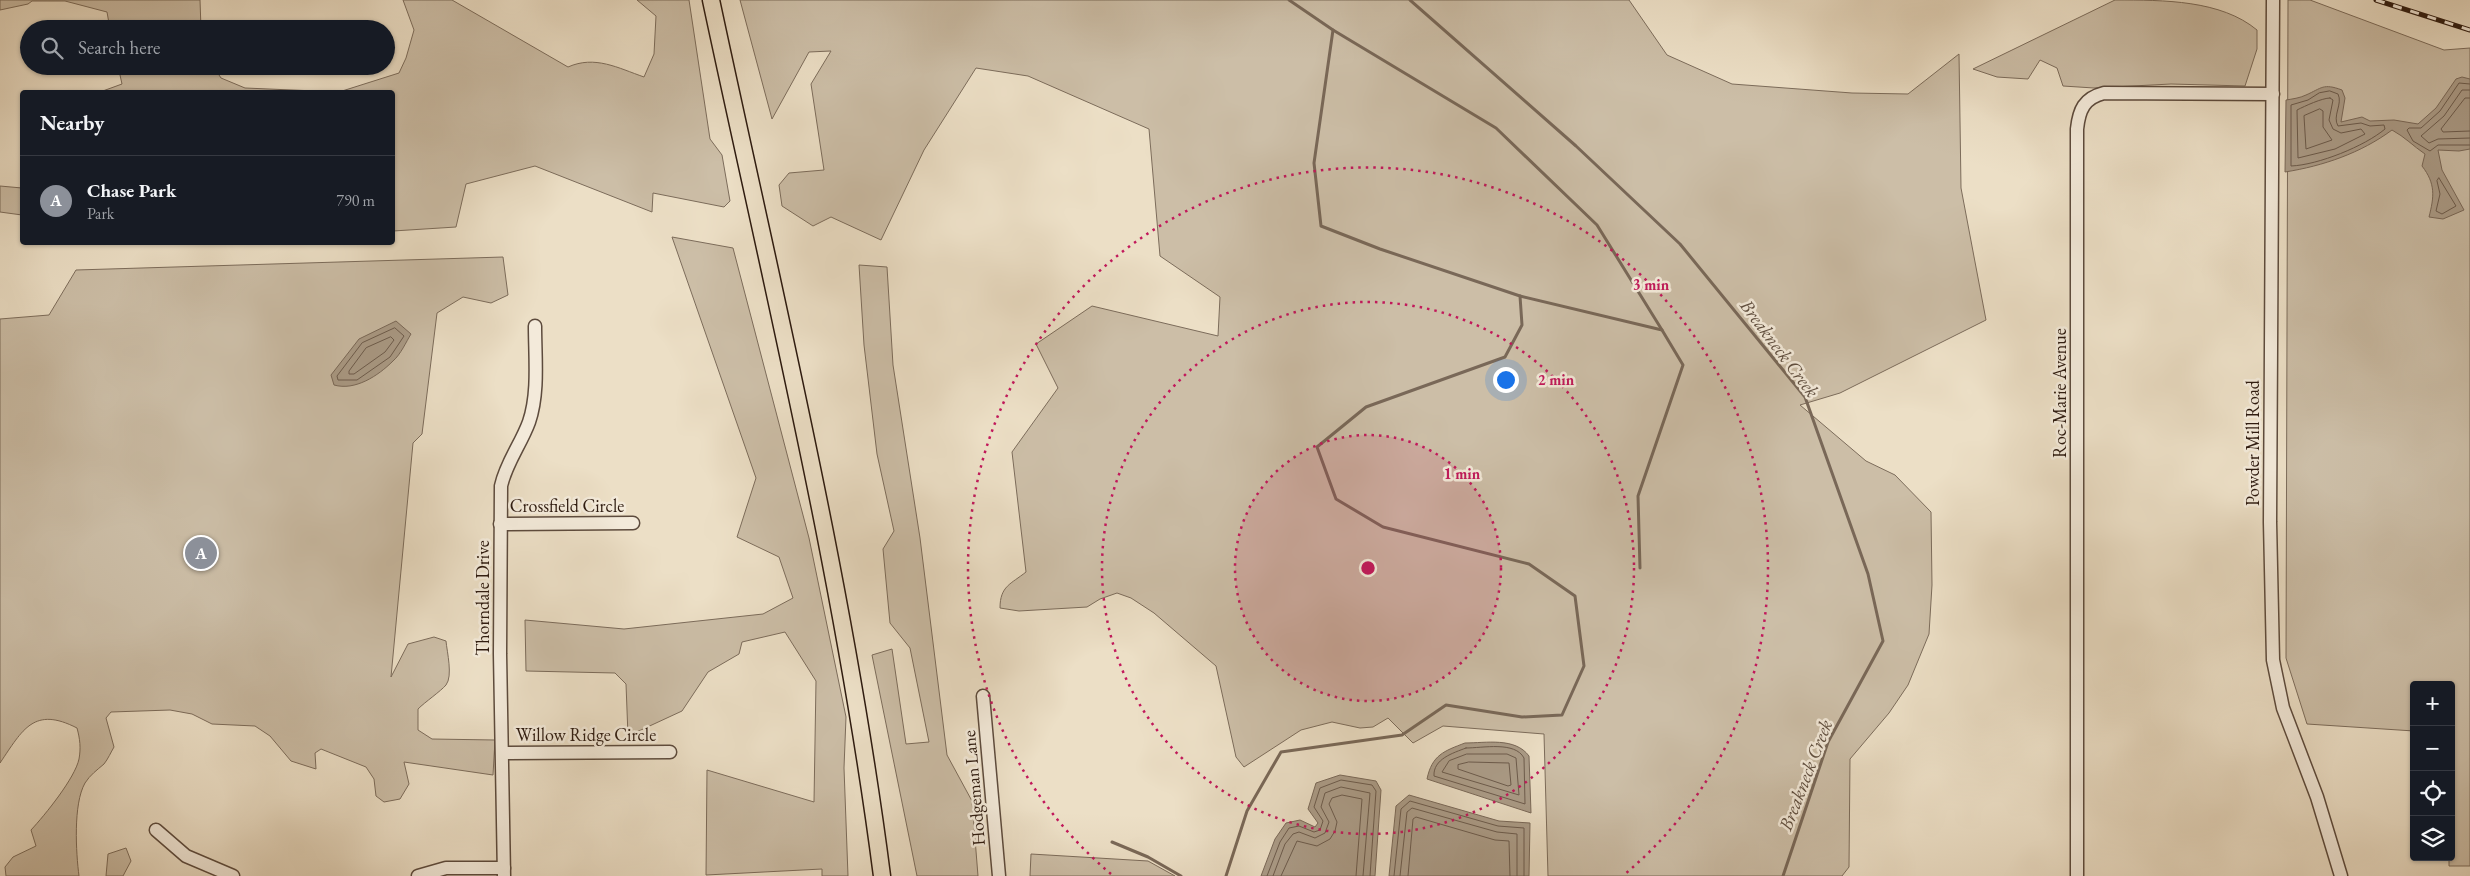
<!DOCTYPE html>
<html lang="en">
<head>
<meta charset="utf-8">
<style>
  body { margin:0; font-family:"EB Garamond",serif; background:#242831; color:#f1f3f6 }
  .controls { position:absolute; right:15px; bottom:15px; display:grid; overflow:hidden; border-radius:5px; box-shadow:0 1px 4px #0004 }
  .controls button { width:45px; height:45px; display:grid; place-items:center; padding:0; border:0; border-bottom:1px solid #363941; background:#171b24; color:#f1f3f6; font:25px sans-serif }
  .you { position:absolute; left:1505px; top:379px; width:18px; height:18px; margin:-12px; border:4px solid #fff; border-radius:50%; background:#1a73e8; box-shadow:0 0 0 8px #1a73e833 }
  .badge { display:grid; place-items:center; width:32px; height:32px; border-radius:50%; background:#8c9099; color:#fff; font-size:16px; font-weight:700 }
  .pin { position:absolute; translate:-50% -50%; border:2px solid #fff; box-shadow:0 1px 5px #0006 }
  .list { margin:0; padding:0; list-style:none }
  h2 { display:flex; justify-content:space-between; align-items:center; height:65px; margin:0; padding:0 20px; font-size:21px }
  h2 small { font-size:16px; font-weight:400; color:#9ea1a6 }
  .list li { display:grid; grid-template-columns:32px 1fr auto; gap:15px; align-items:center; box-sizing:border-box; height:90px; padding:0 20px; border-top:1px solid #363941 }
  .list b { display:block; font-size:19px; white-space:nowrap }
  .list p { margin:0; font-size:16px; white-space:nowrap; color:#9ea1a6 }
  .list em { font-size:16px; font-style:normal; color:#9ea1a6 }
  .icon { flex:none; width:28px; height:28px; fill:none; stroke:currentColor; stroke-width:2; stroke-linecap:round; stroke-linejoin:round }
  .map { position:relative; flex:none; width:2470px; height:876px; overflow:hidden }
  .search { position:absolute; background:#171b24; box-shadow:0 1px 4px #0004; left:20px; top:20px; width:375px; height:55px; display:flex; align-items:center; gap:12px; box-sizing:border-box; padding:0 18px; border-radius:28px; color:#9ea1a6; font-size:19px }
  .panel { position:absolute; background:#171b24; box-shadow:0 1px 4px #0004; left:20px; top:90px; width:375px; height:155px; border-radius:5px }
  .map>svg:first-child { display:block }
  .green { fill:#ccbea7; stroke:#7c6c5b }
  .water { fill:#ab9c88; stroke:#796858 }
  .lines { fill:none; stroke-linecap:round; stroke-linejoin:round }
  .shore { stroke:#6c5b4c; stroke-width:1 }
  .stream { stroke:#796858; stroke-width:3 }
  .minor-casing { stroke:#5d4b3d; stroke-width:15 }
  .major-casing { stroke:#2d1a0f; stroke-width:19 }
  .minor { stroke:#f3eada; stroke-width:12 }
  .major { stroke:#ecdfc6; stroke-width:16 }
  .rail-casing { stroke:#2d1a0f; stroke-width:5 }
  .rail { stroke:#f3eada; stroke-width:3; stroke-dasharray:9; stroke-linecap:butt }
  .ring { fill:none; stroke:#c2185b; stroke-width:2.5; stroke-dasharray:2.5 5 }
  .labels { text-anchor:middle; stroke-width:5; stroke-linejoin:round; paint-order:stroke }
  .street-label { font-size:18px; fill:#2d1a0f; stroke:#f3eada }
  .water-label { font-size:19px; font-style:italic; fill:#5f4e3f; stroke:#f3eada }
  .centre { fill:#c2185b; stroke:#f3eada; stroke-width:2.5 }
  .ring-label { font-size:15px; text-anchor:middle; font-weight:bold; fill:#c2185b; stroke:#f3eada; stroke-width:5; stroke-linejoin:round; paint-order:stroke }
</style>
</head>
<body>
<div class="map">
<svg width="2470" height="876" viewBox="0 0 2470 876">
  <rect width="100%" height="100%" fill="#ecdfc6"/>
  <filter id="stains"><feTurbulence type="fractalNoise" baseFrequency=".004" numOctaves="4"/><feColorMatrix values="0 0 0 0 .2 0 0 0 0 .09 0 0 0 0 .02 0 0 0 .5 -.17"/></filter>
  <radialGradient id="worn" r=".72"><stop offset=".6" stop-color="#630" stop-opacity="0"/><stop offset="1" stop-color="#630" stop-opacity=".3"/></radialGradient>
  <g class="green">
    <polygon points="0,0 200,0 201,29 110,29 107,12 65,1 32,1 28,4 0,10"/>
    <path d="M403,0h49l116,67c27,-12 50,1 76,10l10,-23 2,-38 -19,-16h52l21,139 12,16 8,46 -6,6 -71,-14 -1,19 -117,-46 -69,18 -10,43 -63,4 -1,-139h-292l22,-8 -4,-18h95l8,12 24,10 94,4 60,-19 7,-15 8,-28z"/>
    <path d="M740,0h889l38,55 65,29 120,9 56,1 51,-40 2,134 25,132 -146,73 -40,12 66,56 29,14 36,37 1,73 -3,49 -21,51 -19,28 -39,46 -1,108 -7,9h-294l-4,-142 -101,-8 -30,17 -25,-25 -15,9 -13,1 -28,-6 -31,8 -57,37 -8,-10 -20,-91 -62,-53 -23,-15 -14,-5 -17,6 -13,8 -68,4 -19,-3c0,-22 11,-24 26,-36l-14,-120 46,-64 -22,-44 56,-38 126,30 2,-39 -60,-41 -11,-127 -121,-53 -52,-8 -52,82 -43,90 -50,-23 -18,9 -31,-20 -3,-21 10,-12 35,-3 -13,-86 20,-33 -22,1 -37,67z"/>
    <path d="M2115,0c49,0 106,0 142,30v19l-12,37 -74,-2 -77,4 -31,-2 -6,-18 -17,-8 -12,19 -31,-2 -24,-8z"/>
    <polygon points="2288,0 2310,0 2444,50 2470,48 2470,866 2449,866 2449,857 2451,857 2451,685 2414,685 2414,731 2307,724 2286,658"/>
    <polygon points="0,186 22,188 22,215 0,212"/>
    <polygon points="672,237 733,248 809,538 846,717 844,768 848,876 822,876 822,869 706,875 707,770 814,802 816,681 785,632 742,642 739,654 708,672 682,711 628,736 626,684 615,673 526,671 525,620 624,629 763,614 793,598 779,557 737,537 756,478"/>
    <path d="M503,257l5,38 -17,8 -28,-6 -26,16 -15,121 -9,9 -22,234 17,-33 26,-7 12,4c1,11 7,35 0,44 -5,6 -21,17 -28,24v21l14,9 63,1 -2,35 -89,-13 5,22 -9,15 -16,3 -8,-6 -2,-17 -8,-12 -45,-18 -6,4 1,16 -25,-8 -21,-25 -15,-10 -43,-2 -20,-10 -22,-4 -59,2 -5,6 8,29c-3,5 -6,12 -10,17 -7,6 -14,11 -19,19 -12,21 -9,70 -6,93h-73l-1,-9 8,-10 23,-11 -5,-16c14,-15 44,-52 48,-71 2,-11 1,-20 -2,-31 -43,-22 -54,1 -77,35v-444l49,-4 27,-45z"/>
    <polygon points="859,265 887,267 893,365 920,538 947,755 972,801 978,876 917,876 872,655 892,649 906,744 929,742 910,648 890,623 883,549 894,531 877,454 864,345"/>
    <polygon points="126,848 131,861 123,876 106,876 108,854"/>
    <polygon points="1031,854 1148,861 1175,876 1030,876"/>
  </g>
  <g class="water">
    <path d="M2462,77l8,2v70l-11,2 -21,-1 4,20 22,40 -21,9 -14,-2c5,-20 7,-33 -7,-51l3,-12c-12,-8 -20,-17 -33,-24 -31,23 -69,36 -107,42l1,-72c6,-1 14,-2 20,-5 16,-7 17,-12 36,-5l3,8 -4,24 21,-5 8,4 24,-1 24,4 18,-16 20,-29z"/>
    <path d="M396,321l15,13c-5,8 -10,20 -18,27 -15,15 -38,30 -59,24l-3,-10 28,-36z"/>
    <path d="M1465,743c21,0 50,-6 64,13l2,57 -104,-34c5,-24 17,-28 38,-36z"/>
    <polygon points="1340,775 1376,781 1381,790 1375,876 1261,876 1275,839 1286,823 1300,820 1315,827 1318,823 1308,809 1316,783"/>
    <polygon points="1409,795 1499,821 1530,823 1529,876 1389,876 1396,806"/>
  </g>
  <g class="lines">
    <g class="shore">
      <polyline points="2470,84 2459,83 2440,111 2421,128 2409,128 2407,130 2413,141 2430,151 2438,145 2470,145"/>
      <polyline points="2470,90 2462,90 2444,116 2421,136 2429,143 2438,139 2470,138"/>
      <path d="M2330,91l8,3c5,10 -6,22 0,32l23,-3 9,3 14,-1 1,4c-20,17 -67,36 -94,37v-61l17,-5 11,-7z"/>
      <path d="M2330,98l3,2 -4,20 4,9 8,4 20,-4 4,5 -30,15 -37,9 -1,-48c8,-4 25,-12 33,-12z"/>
      <polyline points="2470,98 2465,98 2441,129 2443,132 2470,131"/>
      <polygon points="2320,109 2323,111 2323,127 2332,140 2306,149 2304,116"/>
      <polygon points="2439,178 2456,206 2442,214 2436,211 2440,194 2437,181"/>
      <polygon points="395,328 404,336 390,357 357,380 338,380 337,376 362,343"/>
      <polygon points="391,337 394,340 385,352 354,374 349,374 349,371 366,348"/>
      <path d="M1466,748c17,0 49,-7 58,10l1,46 -91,-28c-1,-17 19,-23 32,-28z"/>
      <polygon points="1467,754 1507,754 1516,758 1519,795 1442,772 1449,761"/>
      <polygon points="1469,762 1509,763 1511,785 1508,786 1458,769 1458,765"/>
      <polyline points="1267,876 1280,842 1289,828 1299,826 1314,832 1320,830 1323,821 1314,807 1320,788 1341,780 1372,785 1376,791 1370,876"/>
      <polyline points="1273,876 1285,844 1293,834 1299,832 1315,838 1325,833 1329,822 1321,807 1325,793 1341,787 1370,793 1363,876"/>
      <polyline points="1281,876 1297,841 1317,846 1330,839 1335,831 1337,822 1329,804 1332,798 1342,795 1362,799 1356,876"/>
      <polyline points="1394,876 1401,809 1410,801 1498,826 1524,828 1524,876"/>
      <polyline points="1400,876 1407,812 1412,808 1497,832 1517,834 1517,876"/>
      <polyline points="1408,876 1413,819 1416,817 1495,840 1509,841 1510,876"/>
    </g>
    <g class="stream">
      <polyline points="1410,0 1576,146 1680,244 1805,397 1868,574 1883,641 1828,742 1783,876"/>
      <polyline points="1333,30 1496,128 1597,225 1662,330"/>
      <polyline points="1520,296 1662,330 1683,365 1638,496 1640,568"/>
      <polyline points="1112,842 1148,857 1181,876"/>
      <polyline points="1226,876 1247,811 1281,752 1402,735 1446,705 1522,717 1562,715 1584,666 1575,596 1529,564 1383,527 1336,499 1317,447 1366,407 1505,357 1522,325 1520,296 1380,249 1321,226 1314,163 1333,30 1289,0"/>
    </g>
    <defs>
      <g id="minor">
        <polyline points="2273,0 2270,522 2273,660 2283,708 2317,797 2341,876"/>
        <polyline points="500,524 633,523"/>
        <polyline points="983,696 999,876"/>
        <polyline points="502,753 670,752"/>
        <polyline points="156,830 186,856 233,876"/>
        <polyline points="418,876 446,868 504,868"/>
        <path d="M504,876l-4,-222 1,-168c5,-23 20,-42 28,-64 10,-29 6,-65 6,-96"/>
        <path d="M2077,876v-747c2,-19 7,-31 27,-36l169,1"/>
      </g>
      <path id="major" d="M711,0c62,291 133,581 171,876"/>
    </defs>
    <use href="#minor" class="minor-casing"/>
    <use href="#major" class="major-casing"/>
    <use href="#minor" class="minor"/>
    <use href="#major" class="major"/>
    <defs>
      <polyline id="rail" points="2376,0 2470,30"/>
    </defs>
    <use href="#rail" class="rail-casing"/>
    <use href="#rail" class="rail"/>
  </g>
  <circle cx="1368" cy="568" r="133" fill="#c2185b" fill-opacity=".12"/>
  <g class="ring">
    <circle cx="1368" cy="568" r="133"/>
    <circle cx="1368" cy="568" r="266"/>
    <path d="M1111 874A400 400 0 1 1 1625 874"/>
  </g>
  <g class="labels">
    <g class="street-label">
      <text transform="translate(2060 393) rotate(-90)" y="6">Roc-Marie Avenue</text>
      <text transform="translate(2253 443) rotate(-90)" y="6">Powder Mill Road</text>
      <text x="567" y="512">Crossfield Circle</text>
      <text transform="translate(483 598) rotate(-90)" y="6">Thorndale Drive</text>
      <text x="586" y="741">Willow Ridge Circle</text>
      <text transform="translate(974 788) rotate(-95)" y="6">Hodgeman Lane</text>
    </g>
    <g class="water-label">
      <text transform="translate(1780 348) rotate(53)" y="7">Breakneck Creek</text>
      <text transform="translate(1805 775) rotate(-69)" y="7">Breakneck Creek</text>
    </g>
  </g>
  <circle cx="1368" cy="568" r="8" class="centre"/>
  <g class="ring-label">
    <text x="1651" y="290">3 min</text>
    <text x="1556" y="385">2 min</text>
    <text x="1462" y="479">1 min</text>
  </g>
  <rect width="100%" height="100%" filter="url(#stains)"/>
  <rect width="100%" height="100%" fill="url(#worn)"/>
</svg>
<div class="controls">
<button>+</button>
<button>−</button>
<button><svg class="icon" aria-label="locate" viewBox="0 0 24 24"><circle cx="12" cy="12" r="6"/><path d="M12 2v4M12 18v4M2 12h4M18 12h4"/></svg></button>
<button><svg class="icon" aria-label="layers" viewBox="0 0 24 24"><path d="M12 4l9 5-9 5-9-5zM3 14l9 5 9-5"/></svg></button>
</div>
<div class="you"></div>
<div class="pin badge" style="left:201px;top:553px">A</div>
<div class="search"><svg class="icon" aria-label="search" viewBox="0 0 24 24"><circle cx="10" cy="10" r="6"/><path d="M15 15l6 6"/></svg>Search here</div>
<section class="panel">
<h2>Nearby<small></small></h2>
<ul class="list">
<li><span class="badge">A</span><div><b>Chase Park</b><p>Park</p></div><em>790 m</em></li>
</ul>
</section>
</div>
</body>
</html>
